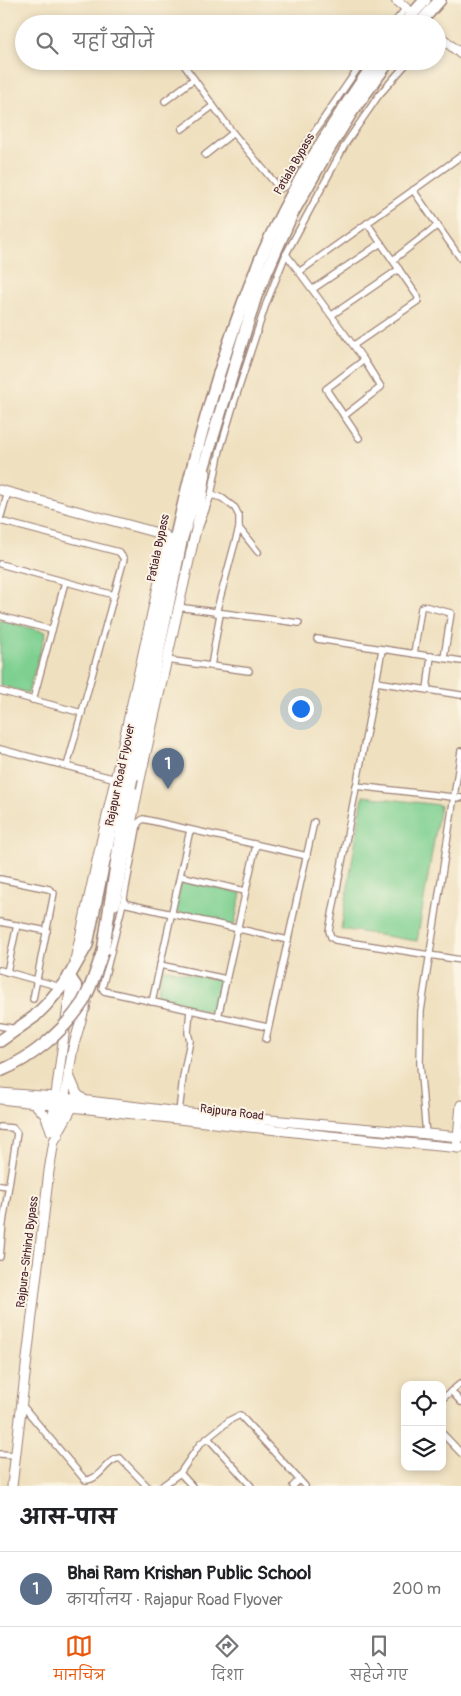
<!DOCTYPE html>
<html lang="hi">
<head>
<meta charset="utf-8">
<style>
  body { margin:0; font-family:Pangolin,"Playpen Sans Deva",sans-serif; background:#f2f2f2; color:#202124 }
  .controls { position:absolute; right:15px; bottom:15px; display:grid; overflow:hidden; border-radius:10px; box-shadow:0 2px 8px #0003 }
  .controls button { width:45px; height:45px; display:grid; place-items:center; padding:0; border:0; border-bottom:1px solid #e0e0e0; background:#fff; color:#202124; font:25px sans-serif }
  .you { position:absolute; left:300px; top:708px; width:18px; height:18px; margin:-12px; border:4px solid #fff; border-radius:50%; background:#1a73e8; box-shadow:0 0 0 8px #1a73e833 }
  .badge { display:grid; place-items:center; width:32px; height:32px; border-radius:50%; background:#ea580c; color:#fff; font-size:16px; font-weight:700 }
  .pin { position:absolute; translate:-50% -41px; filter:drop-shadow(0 1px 2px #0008) }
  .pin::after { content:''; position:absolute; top:26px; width:18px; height:15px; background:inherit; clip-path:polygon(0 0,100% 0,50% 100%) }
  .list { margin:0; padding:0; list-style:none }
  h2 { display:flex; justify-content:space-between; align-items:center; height:65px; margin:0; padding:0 20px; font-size:21px }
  h2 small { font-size:16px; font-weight:400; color:#757577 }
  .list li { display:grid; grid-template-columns:32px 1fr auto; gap:15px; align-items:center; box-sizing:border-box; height:75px; padding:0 20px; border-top:1px solid #e0e0e0 }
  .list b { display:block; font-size:19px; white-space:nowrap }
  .list p { margin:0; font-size:16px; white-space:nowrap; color:#757577 }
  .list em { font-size:16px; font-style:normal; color:#757577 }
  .icon { flex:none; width:28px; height:28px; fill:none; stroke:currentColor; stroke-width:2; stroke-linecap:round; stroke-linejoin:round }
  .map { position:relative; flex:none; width:461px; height:1486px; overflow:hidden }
  .search { position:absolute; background:#fff; box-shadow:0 2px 8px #0003; left:15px; right:15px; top:15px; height:55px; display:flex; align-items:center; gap:12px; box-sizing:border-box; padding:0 18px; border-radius:28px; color:#757577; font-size:19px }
  .sheet { height:140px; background:#fff }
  nav { display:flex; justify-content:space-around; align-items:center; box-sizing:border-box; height:70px; border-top:1px solid #e0e0e0; background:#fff; font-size:14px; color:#757577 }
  nav a { display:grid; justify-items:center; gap:2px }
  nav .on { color:#ea580c }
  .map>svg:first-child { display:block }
  .green { fill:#7ed091; stroke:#64785e }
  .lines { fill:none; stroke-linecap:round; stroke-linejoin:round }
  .street-casing { stroke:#9c8075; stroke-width:8 }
  .secondary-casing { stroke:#9c8075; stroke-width:11 }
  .primary-casing { stroke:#9c8075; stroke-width:11 }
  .highway-casing { stroke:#9c8075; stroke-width:14 }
  .street { stroke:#fff; stroke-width:5.5 }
  .secondary { stroke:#fff; stroke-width:9 }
  .primary { stroke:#fff; stroke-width:9 }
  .highway { stroke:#fff; stroke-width:11 }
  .highway-bridge-casing { stroke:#9c8075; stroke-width:14; stroke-linecap:butt }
  .highway-bridge { stroke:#fff; stroke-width:11 }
  .labels { text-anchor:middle; stroke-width:4; stroke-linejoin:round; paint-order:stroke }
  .street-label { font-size:12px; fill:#4a1f2b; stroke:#fcf5e5 }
</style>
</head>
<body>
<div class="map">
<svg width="461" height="1486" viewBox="0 0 461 1486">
  <rect width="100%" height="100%" fill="#fcf5e5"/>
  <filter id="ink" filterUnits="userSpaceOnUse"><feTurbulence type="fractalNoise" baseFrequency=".02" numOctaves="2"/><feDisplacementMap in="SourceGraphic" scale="10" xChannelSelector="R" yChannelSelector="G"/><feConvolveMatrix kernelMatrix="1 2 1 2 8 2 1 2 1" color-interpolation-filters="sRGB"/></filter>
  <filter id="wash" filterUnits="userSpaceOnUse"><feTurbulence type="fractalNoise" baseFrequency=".0096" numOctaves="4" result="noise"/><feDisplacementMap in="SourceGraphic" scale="20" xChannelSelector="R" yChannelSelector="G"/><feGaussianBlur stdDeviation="1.12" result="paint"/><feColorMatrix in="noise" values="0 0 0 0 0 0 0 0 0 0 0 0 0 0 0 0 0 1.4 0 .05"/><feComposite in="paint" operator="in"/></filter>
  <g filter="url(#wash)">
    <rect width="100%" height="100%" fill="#efe0bf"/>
    <g class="green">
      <polygon points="0,620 46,632 28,693 0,685"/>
      <polygon points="363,796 440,805 417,941 341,929"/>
      <polygon points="182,881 241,893 234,926 175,912"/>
      <polygon points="162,968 223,981 216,1013 156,1000"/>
    </g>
  </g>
  <g filter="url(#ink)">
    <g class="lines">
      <defs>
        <g id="street">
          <polyline points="393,24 406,8"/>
          <polyline points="181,61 233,133 280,189 286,186 302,150 363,61"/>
          <polyline points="165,101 194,79"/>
          <polyline points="182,129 213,106"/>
          <polyline points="205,155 233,133"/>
          <polyline points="413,190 461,259"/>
          <polyline points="286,254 364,360 326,389 359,438"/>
          <polyline points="393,260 438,225"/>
          <polyline points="299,272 461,156"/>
          <polyline points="313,289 381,243"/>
          <polyline points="332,315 399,269"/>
          <polyline points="354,345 418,301 418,297 367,223"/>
          <polyline points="344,416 381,387 364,360"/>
          <polyline points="211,495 222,498 235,508 239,516 239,528 258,552"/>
          <polyline points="0,519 8,492"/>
          <polyline points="0,521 119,552 124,559 67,766"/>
          <polyline points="199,528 211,495 220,450 234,403 266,304 286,254 346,143 379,95 409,61"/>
          <polyline points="0,564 114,595"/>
          <polyline points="177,607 299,623"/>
          <polyline points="216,613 239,528"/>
          <polyline points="0,616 52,630"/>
          <polyline points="317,639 461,661"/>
          <polyline points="382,650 329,931 331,937 335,940 461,960"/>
          <polyline points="414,654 421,608 424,606 451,613 444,658"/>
          <polyline points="166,660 249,671"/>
          <polyline points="211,666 220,614"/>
          <polyline points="376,682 461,695"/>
          <polyline points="427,690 431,656"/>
          <polyline points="0,691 82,713"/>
          <polyline points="33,700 65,582"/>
          <polyline points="0,749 116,779"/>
          <polyline points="356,786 461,798"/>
          <polyline points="180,876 245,891"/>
          <polyline points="0,879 49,889 54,893 33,999"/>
          <polyline points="123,903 288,940"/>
          <polyline points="0,922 47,931"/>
          <polyline points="160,965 226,979"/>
          <polyline points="0,970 57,986"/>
          <polyline points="7,972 17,925"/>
          <polyline points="152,1002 190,830"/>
          <polyline points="218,1017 256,845"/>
          <polyline points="0,1026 11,1028"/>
          <polyline points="267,1027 104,991 102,988 123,903 138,823 143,819 307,856"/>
          <polyline points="266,1039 314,822"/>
          <polyline points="179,1112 183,1077 190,1041 188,1033 190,1010"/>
          <polyline points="0,1127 13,1128 17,1133 3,1223"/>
          <polyline points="426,1135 420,1064 421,1011 461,751"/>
          <polyline points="0,1185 8,1186"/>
          <polyline points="0,1223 3,1223 0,1257"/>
          <polyline points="451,1391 461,1402"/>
          <polyline points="442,1399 461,1383"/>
          <path d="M22,1405l63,75c15,1 21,-21 35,-22l27,28"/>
          <polyline points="442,1433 461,1453"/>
          <polyline points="208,1438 251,1486"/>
          <polyline points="0,1454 15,1455"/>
          <polyline points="180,1473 192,1486"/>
          <polyline points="162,1486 180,1473 200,1444 230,1420 240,1415 305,1486"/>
          <polyline points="293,1486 299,1480"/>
        </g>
        <g id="secondary">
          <polyline points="396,0 411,12"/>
          <polyline points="437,34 461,54"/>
          <polyline points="0,490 165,535 168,541 75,960"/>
          <polyline points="115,905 139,784 199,516 206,473"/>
          <polyline points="51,1131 70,991 67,980"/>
          <polyline points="457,1148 461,1105"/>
          <polyline points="12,1486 49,1171 54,1141 58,1135 73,1048 86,1003"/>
        </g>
        <g id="primary">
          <polyline points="68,1073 77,1094 84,1100"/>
          <polyline points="0,1093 56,1097 179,1112 461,1137"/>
          <polyline points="0,1099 330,1136 461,1148"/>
          <polyline points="35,1104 45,1115 51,1130"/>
          <polyline points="59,1131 72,1108"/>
        </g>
        <g id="highway">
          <polyline points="404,24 425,0"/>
          <polyline points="419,24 440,0"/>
          <path d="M122,776c11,-48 23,-95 33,-143 26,-126 55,-253 105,-373 30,-71 72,-136 116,-199"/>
          <polyline points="132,778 182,538 256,296 292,214 327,152 351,113 389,61"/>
          <polyline points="103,951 123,819 130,787"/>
          <polyline points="69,976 77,988 79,1004 84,1008"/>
          <polyline points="0,1041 34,1017 46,1005 67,980 87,945 120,784"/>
        </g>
      </defs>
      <use href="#street" class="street-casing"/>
      <use href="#secondary" class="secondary-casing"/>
      <use href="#primary" class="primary-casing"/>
      <use href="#highway" class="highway-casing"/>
      <use href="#street" class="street"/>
      <use href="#secondary" class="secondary"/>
      <use href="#primary" class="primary"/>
      <use href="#highway" class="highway"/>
      <defs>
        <g id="highway-bridge">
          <polyline points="120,784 122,776"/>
          <polyline points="130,787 132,778"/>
          <path d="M0,1071c32,-13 64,-40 83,-69 9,-16 14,-34 20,-51"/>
        </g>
      </defs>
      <use href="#highway-bridge" class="highway-bridge-casing"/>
      <use href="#highway-bridge" class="highway-bridge"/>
    </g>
  </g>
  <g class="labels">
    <g class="street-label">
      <text transform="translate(294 164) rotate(-60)" y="4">Patiala Bypass</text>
      <text transform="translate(158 548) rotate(-78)" y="4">Patiala Bypass</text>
      <text transform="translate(120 775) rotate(-78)" y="4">Rajapur Road Flyover</text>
      <text transform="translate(232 1112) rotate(7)" y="4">Rajpura Road</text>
      <text transform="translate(27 1252) rotate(-83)" y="4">Rajpura-Sirhind Bypass</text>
    </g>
  </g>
</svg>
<div class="controls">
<button><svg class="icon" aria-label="locate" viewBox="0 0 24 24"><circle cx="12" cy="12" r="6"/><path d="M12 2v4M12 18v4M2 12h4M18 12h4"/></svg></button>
<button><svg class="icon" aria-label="layers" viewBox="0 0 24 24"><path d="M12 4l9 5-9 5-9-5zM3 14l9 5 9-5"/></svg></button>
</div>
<div class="you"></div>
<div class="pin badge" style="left:168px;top:789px;background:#5c6f8a">1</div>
<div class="search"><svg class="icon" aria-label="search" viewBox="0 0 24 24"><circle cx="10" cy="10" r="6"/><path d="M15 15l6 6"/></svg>यहाँ खोजें</div>
</div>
<section class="sheet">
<h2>आस-पास<small></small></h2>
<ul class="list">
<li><span class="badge" style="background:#5c6f8a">1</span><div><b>Bhai Ram Krishan Public School</b><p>कार्यालय · Rajapur Road Flyover</p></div><em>200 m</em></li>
</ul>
</section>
<nav>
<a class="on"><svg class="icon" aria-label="map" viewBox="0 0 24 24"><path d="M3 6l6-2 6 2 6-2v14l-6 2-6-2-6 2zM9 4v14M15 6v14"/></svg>मानचित्र</a>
<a><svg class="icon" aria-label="directions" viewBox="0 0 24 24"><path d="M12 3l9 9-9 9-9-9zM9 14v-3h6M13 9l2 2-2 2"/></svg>दिशा</a>
<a><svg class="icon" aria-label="saved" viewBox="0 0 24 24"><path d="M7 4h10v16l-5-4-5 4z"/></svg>सहेजे गए</a>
</nav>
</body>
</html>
